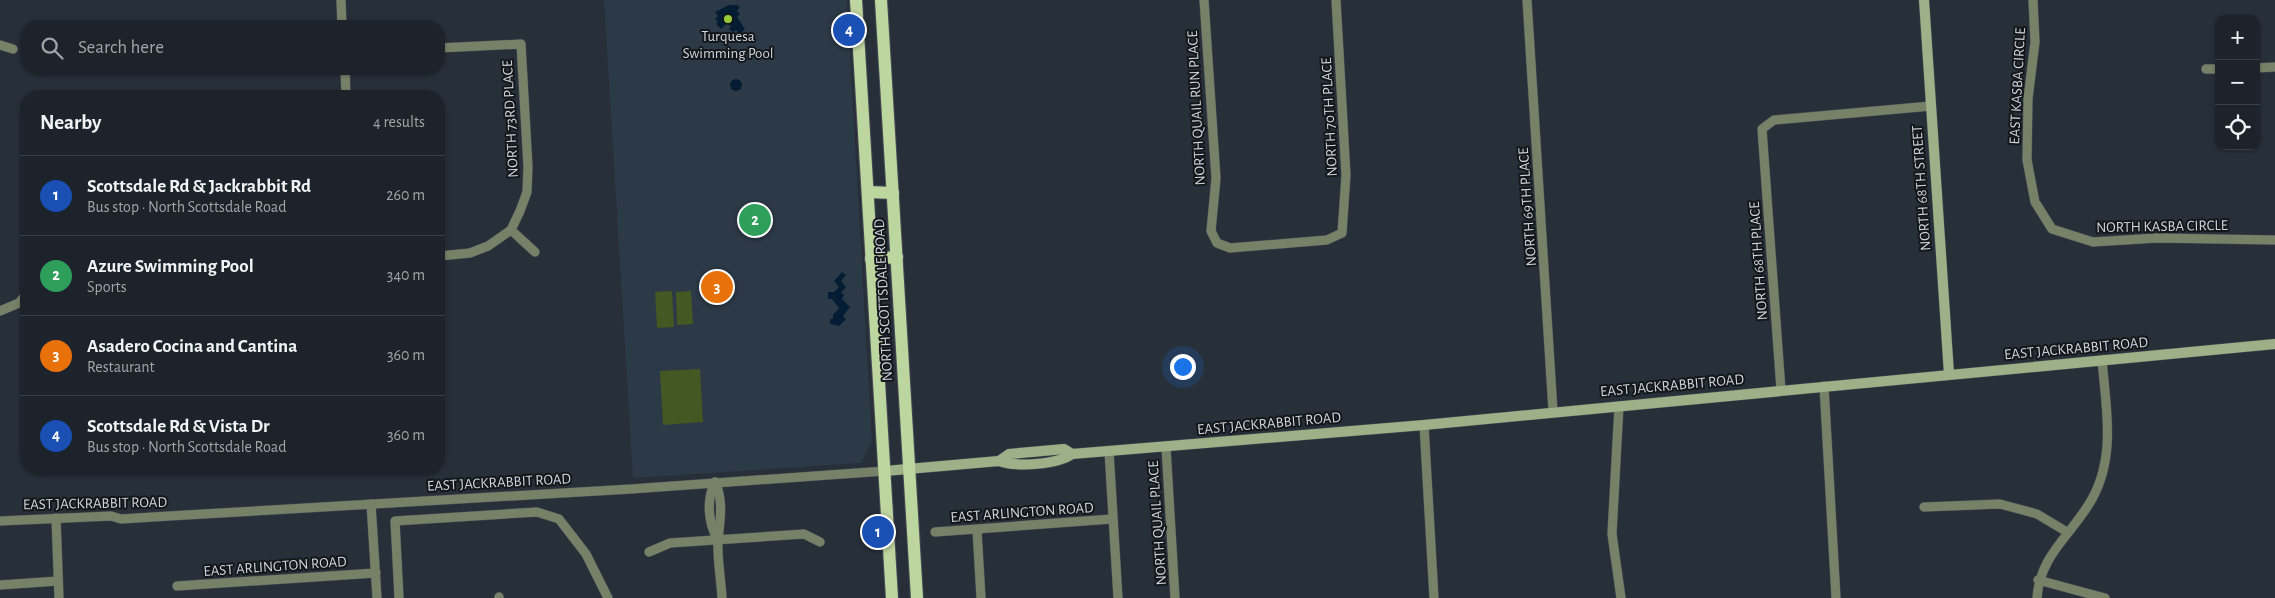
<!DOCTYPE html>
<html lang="en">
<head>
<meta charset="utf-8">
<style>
  body { margin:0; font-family:"Alegreya Sans",sans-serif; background:#252b32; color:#f1f3f6 }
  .controls { position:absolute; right:15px; top:15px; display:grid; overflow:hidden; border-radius:10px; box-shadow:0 1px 4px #0004 }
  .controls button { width:45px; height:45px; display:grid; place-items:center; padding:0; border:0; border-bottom:1px solid #3b4047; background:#1d232a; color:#f1f3f6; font:25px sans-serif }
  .you { position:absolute; left:1182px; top:366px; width:18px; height:18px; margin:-12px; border:4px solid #fff; border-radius:50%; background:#1a73e8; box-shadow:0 0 0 8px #1a73e833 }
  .badge { display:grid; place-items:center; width:32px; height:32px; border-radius:50%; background:#1a73e8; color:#fff; font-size:16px; font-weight:700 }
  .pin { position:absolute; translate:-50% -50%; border:2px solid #fff; box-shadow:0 1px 5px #0006 }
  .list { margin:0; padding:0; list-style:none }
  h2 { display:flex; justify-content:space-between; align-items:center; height:65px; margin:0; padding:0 20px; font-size:21px }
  h2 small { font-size:16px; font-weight:400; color:#a0a4a8 }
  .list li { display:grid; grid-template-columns:32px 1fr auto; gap:15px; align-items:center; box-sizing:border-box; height:80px; padding:0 20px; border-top:1px solid #3b4047 }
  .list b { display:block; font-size:19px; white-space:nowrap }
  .list p { margin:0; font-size:16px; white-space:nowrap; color:#a0a4a8 }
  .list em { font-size:16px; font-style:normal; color:#a0a4a8 }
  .icon { flex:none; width:28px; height:28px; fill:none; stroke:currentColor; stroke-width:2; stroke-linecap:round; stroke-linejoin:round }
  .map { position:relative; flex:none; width:2275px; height:598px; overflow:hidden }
  .search { position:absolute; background:#1d232a; box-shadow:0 1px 4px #0004; left:20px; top:20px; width:425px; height:55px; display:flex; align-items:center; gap:12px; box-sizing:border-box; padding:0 18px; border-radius:20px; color:#a0a4a8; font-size:19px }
  .panel { position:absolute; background:#1d232a; box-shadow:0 1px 4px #0004; left:20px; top:90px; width:425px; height:385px; border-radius:20px }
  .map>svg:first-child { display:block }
  .built { fill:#2c3946 }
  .green { fill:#435822 }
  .water { fill:#041d34 }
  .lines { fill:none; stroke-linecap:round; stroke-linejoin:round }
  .street-casing { stroke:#454d55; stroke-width:10 }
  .secondary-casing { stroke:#454d55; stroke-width:11 }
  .primary-casing { stroke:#454d55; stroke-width:14 }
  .street { stroke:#768167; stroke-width:9 }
  .secondary { stroke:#9eb087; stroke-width:10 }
  .primary { stroke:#bdd59f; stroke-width:12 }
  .poi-dot { fill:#98cb38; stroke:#13171b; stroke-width:2 }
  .labels { text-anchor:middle; stroke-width:4; stroke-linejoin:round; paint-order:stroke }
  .poi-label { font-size:15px; fill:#cfd4da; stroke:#13171b }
  .street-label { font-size:15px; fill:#cfd4da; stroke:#13171b }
</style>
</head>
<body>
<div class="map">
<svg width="2275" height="598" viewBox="0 0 2275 598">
  <rect width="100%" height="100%" fill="#272f38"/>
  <polygon class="built" points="604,0 847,0 872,442 861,463 633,478"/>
  <g class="green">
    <polygon points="672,291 674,327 657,328 655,292"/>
    <polygon points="691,291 693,324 677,325 676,292"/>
    <polygon points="700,369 703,422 663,425 660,371"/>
  </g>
  <g class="water">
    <polygon points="729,5 737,5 740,7 737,11 740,14 737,17 745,29 740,34 736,30 733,32 729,29 731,26 727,23 721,29 716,24 718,22 715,19 718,16 715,12"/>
    <circle cx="736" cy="85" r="6"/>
    <polygon points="751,202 755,202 762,209 759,211 762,215 760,218 764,226 761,229 765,233 760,238 756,234 752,238 738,225 744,218 747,221 749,220 741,212"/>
    <polygon points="842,272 846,275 841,281 846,287 841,293 844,295 842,299 850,307 843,316 846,319 839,326 830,324 830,319 833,319 833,315 839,308 832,299 828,299 828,292 834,292 839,287 834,281"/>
  </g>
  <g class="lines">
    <defs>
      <g id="street">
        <polyline points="341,0 342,26"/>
        <polyline points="1204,0 1216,178 1211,231 1217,243 1230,248 1327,240 1342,233 1346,175 1336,0"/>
        <polyline points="1527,0 1553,411"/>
        <polyline points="2033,0 2035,42 2028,99 2027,160 2035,202 2052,229 2093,242 2157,238 2275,240"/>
        <polyline points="0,45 13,49"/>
        <polyline points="439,48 521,44 528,167 527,192 520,211 511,230 488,246 470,253 439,256"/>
        <polyline points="2256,68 2275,67"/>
        <polyline points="345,69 346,96"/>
        <polyline points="2206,69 2219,69"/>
        <polyline points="511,230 535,252"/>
        <polyline points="0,311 19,303 26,294"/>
        <polyline points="1824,386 1836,598"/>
        <polyline points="1781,390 1762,129 1774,120 1931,106"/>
        <polyline points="1619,406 1612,534 1621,598"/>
        <polyline points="1424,425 1434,598"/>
        <polyline points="1166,447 1175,598"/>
        <polyline points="1109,451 1118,598"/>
        <path d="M715,482c9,19 5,38 3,58 -1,18 3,39 4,58"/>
        <path d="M715,482c-9,18 -7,41 3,58"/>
        <polyline points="371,504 377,598"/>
        <polyline points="1924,507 2000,504 2037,514 2067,532"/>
        <polyline points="56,518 59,598"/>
        <polyline points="0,521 111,516 121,519 169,516 631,489 885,471"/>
        <polyline points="977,530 981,598"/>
        <polyline points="935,532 1112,519"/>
        <polyline points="649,552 670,543 804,534 820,542"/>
        <polyline points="2038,580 2105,598"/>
        <polyline points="0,585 58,581"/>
        <polyline points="177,586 376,573"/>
        <polyline points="499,597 499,598"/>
        <polyline points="399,598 395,521 537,512 559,519 586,554 608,598"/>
        <path d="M2037,598c3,-44 35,-63 55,-99 24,-43 14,-92 10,-139"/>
      </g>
      <g id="secondary">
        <polyline points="1924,0 1949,374"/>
        <polyline points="999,461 1009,454 1064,449 1072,454"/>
        <path d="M885,471l114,-10c17,6 58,4 73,-7l352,-29 851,-81"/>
      </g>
      <g id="primary">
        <polyline points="856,0 892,598"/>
        <polyline points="881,0 917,598"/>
        <polyline points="868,192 893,193"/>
        <polyline points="871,259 897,257"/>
      </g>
    </defs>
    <use href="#street" class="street-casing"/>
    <use href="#secondary" class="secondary-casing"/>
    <use href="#primary" class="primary-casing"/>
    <use href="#street" class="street"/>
    <use href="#secondary" class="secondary"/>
    <use href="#primary" class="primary"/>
  </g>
  <circle class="poi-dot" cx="728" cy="19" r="5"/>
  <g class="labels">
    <g class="poi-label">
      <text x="728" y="41">Turquesa<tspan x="728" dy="17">Swimming Pool</tspan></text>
    </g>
    <g class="street-label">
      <text transform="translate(2017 86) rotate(-87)" y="5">EAST KASBA CIRCLE</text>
      <text transform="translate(1196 108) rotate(-93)" y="5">NORTH QUAIL RUN PLACE</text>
      <text transform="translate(1329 117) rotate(-93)" y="5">NORTH 70TH PLACE</text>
      <text transform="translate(510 119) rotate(-93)" y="5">NORTH 73RD PLACE</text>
      <text transform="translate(1921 188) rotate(-94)" y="5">NORTH 68TH STREET</text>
      <text transform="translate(1527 207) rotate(-94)" y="5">NORTH 69TH PLACE</text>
      <text transform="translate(2162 226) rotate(-1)" y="5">NORTH KASBA CIRCLE</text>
      <text transform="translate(1758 261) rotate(-94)" y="5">NORTH 68TH PLACE</text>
      <text transform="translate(883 300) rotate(-93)" y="5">NORTH SCOTTSDALE ROAD</text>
      <text transform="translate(2076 348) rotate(-5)" y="5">EAST JACKRABBIT ROAD</text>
      <text transform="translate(1672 385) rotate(-5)" y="5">EAST JACKRABBIT ROAD</text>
      <text transform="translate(1269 423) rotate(-5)" y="5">EAST JACKRABBIT ROAD</text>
      <text transform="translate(499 482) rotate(-3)" y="5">EAST JACKRABBIT ROAD</text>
      <text transform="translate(95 503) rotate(-1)" y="5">EAST JACKRABBIT ROAD</text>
      <text transform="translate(1022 512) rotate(-4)" y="5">EAST ARLINGTON ROAD</text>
      <text transform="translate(1157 523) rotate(-94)" y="5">NORTH QUAIL PLACE</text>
      <text transform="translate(275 566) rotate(-4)" y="5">EAST ARLINGTON ROAD</text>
    </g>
  </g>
</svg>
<div class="controls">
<button>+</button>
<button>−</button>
<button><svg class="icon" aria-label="locate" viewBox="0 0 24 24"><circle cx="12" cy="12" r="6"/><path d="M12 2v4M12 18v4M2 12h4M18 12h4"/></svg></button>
</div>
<div class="you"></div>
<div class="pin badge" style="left:878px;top:532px;background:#1a4fb4">1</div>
<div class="pin badge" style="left:755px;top:220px;background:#2e9e5b">2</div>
<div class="pin badge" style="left:717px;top:287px;background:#e8710a">3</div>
<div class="pin badge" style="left:849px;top:30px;background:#1a4fb4">4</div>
<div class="search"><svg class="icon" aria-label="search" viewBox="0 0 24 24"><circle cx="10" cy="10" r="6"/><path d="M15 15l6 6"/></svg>Search here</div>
<section class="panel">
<h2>Nearby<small>4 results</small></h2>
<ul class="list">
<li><span class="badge" style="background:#1a4fb4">1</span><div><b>Scottsdale Rd &amp; Jackrabbit Rd</b><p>Bus stop · North Scottsdale Road</p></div><em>260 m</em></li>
<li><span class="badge" style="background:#2e9e5b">2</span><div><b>Azure Swimming Pool</b><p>Sports</p></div><em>340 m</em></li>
<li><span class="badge" style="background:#e8710a">3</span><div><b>Asadero Cocina and Cantina</b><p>Restaurant</p></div><em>360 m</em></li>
<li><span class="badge" style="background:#1a4fb4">4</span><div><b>Scottsdale Rd &amp; Vista Dr</b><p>Bus stop · North Scottsdale Road</p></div><em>360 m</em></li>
</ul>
</section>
</div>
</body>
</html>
